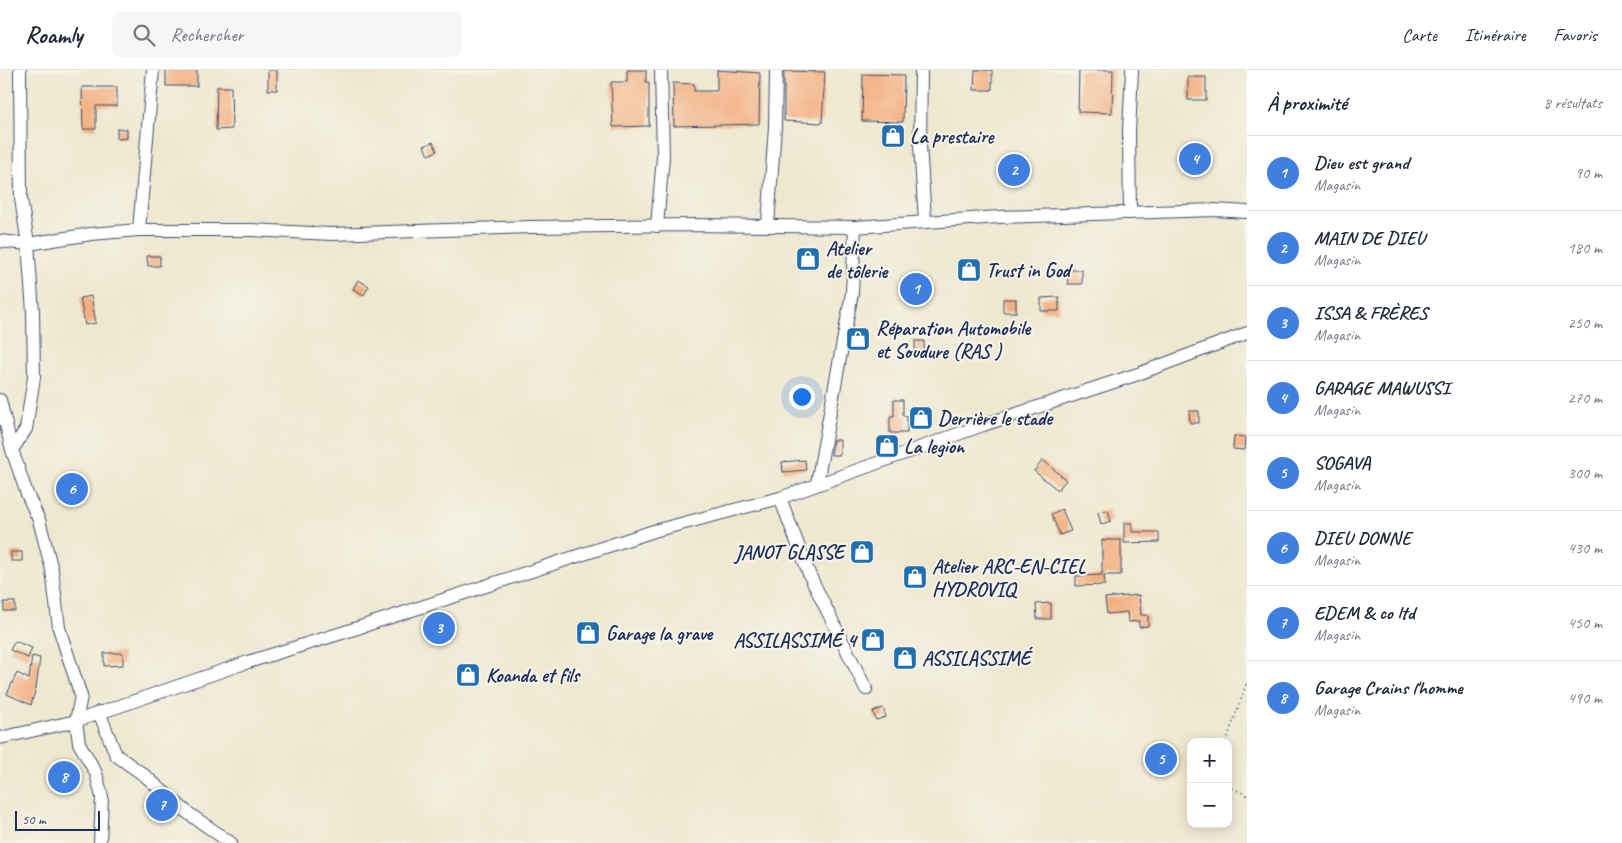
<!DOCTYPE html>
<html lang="fr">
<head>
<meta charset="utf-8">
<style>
  body { margin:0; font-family:Caveat,sans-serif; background:#f6f6f7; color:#1f2937 }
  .controls { position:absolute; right:15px; bottom:15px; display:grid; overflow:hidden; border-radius:10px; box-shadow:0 2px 12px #0003 }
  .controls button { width:45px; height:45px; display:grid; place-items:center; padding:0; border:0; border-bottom:1px solid #e0e1e3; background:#fff; color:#1f2937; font:25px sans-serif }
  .scale { position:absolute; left:15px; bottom:12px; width:85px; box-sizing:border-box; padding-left:5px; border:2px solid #1b2f5e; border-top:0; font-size:14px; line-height:18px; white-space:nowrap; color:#1b2f5e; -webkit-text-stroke:4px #f7f3e8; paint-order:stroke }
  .you { position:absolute; left:801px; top:326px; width:18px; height:18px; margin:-12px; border:4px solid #fff; border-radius:50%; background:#1a73e8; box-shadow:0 0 0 8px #1a73e833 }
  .badge { display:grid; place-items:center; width:32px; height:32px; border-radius:50%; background:#1a73e8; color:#fff; font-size:16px; font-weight:700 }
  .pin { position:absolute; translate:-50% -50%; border:2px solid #fff; box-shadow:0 1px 5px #0006 }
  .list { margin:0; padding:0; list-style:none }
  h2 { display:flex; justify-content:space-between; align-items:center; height:65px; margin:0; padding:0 20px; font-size:21px }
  h2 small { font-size:16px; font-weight:400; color:#747a83 }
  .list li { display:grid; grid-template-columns:32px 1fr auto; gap:15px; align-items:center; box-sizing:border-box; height:75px; padding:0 20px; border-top:1px solid #e0e1e3 }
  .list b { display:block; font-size:19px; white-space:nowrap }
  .list p { margin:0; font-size:16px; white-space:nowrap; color:#747a83 }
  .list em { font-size:16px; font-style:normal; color:#747a83 }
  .icon { flex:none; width:28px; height:28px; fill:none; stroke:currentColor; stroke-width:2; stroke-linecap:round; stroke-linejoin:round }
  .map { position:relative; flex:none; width:1247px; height:773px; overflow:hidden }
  header { display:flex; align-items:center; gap:30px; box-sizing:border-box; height:70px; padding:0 25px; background:#fff; border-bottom:1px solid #e0e1e3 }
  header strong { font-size:24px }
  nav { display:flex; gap:28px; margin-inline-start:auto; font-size:18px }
  .search { width:350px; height:45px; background:#f6f6f7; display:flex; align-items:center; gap:12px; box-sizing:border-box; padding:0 18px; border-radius:10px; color:#747a83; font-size:19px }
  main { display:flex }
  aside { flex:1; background:#fff }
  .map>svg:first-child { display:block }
  .building { fill:#f3b182 }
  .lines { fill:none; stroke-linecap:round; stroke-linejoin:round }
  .minor-casing { stroke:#3b4b6f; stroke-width:14 }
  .path { stroke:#3b4b6f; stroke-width:2; stroke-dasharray:1 4; stroke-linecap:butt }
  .minor { stroke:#fff; stroke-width:12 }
  .labels { text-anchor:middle; stroke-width:4; stroke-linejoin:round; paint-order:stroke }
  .poi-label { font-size:20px; font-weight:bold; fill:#1b2f5e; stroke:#f7f3e8; text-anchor:start }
</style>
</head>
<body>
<header>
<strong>Roamly</strong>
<div class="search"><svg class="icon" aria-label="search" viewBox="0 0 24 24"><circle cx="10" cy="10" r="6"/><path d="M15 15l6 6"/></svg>Rechercher</div>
<nav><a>Carte</a><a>Itinéraire</a><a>Favoris</a></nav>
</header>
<main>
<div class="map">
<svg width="1247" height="773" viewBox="0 0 1247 773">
  <rect width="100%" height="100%" fill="#f7f3e8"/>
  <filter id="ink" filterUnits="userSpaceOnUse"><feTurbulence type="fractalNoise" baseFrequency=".02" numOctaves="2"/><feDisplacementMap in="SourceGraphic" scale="10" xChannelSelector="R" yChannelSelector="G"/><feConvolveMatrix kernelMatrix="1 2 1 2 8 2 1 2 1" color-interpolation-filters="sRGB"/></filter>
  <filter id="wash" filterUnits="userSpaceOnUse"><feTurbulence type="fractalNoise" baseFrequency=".0096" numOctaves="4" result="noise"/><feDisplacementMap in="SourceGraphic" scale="20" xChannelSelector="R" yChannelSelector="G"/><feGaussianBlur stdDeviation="1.12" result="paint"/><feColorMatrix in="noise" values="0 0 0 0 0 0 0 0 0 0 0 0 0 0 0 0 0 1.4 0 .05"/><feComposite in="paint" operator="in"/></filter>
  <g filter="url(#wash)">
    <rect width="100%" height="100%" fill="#eee8cf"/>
    <g id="blocks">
      <g class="building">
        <rect x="166" y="0" width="31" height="16"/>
        <rect x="268" y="0" width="9" height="20"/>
        <polygon points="627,0 646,0 646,12 649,12 649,56 613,57 611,12 627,12"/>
        <polygon points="717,0 760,3 759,54 674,56 673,13 694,14 694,21 717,21"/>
        <polygon points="975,0 992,0 992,20 974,20"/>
        <polygon points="1079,0 1113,0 1112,43 1078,42"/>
        <polygon points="784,1 825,2 822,53 784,51"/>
        <polygon points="863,4 904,5 903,52 862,51"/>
        <rect x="1188" y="7" width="18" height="23"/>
        <polygon points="82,17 117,17 117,36 96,36 96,59 83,59"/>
        <polygon points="217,17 231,17 232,59 216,60"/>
        <polygon points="117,59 127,59 127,68 117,69"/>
        <polygon points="433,72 437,81 428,85 424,76"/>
        <polygon points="147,186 160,186 160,196 148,196"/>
        <rect x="1068" y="200" width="14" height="14"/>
        <polygon points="358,210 369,216 364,225 353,219"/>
        <polygon points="91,226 96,253 85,255 80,228"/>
        <polygon points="1059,227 1059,241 1041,241 1041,228"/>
        <rect x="1003" y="229" width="13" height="13"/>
        <rect x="915" y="271" width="9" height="10"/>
        <polygon points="894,330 903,330 903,346 907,346 907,363 890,363 890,346 894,346"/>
        <polygon points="1189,341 1199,341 1199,353 1190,353"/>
        <polygon points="1234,366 1246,367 1245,380 1233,379"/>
        <polygon points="833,370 840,370 840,385 831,385"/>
        <polygon points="805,390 806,400 783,402 782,392"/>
        <polygon points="1043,390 1066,410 1058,420 1034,401"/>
        <polygon points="1062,439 1071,461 1060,465 1051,444"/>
        <polygon points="1108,440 1111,451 1101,454 1098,442"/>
        <polygon points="1124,453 1132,453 1132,462 1159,462 1159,472 1124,473"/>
        <polygon points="1102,470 1121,470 1121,505 1104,505 1105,515 1076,516 1076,506 1102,505"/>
        <rect x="11" y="482" width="11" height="9"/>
        <polygon points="1139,525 1141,545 1148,545 1148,556 1139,557 1139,551 1128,552 1127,542 1107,544 1105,528"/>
        <rect x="4" y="532" width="11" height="9"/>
        <polygon points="1051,533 1051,549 1037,549 1036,534"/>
        <polygon points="15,571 32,578 28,588 10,580"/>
        <polygon points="104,583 123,583 123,595 104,596"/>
        <polygon points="32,586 40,588 36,618 31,635 7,624 17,603 29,609"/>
        <polygon points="883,638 886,647 876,650 873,642"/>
      </g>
    </g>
  </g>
  <g filter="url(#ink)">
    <use href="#blocks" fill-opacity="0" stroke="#3b4b6f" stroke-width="1"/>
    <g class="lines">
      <defs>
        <g id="minor">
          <polyline points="921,0 920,75 925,150"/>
          <polyline points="1130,143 1129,61 1132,0"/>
          <polyline points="768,155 775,57 776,0"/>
          <polyline points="657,156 663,87 661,0"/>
          <polyline points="139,160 153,0"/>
          <polyline points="0,171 28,174 91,164 139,160 251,160 331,164 530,157 692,155 855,157 999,147 1215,140 1247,142"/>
          <polyline points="0,330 12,380 27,424 39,450 52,500 59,558 81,626 76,651 79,673 96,703 102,727 100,773"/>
          <polyline points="12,380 26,359 34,307 33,242 28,174 21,129 20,0"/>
          <polyline points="817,413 852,223 855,157"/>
          <polyline points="780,428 810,506 866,619"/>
          <polyline points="99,642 116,685 144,705 188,743 231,773"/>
          <polyline points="0,668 76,651 248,592 345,562 654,461 780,428 983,355 1138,304 1247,263"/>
        </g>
      </defs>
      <use href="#minor" class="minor-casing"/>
      <g class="path">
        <polyline points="1226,672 1247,612"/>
        <polyline points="1228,716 1247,725"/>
      </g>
      <use href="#minor" class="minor"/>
    </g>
  </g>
  <defs>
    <symbol id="shop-square" viewBox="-11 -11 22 22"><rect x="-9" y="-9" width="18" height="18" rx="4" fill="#1f6fb2" stroke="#f7f3e8"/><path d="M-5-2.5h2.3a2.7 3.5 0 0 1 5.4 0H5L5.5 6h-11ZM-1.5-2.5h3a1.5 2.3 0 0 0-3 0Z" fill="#fff"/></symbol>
  </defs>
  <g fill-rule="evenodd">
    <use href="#shop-square" x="879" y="52" width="28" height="28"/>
    <use href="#shop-square" x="794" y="175" width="28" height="28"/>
    <use href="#shop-square" x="955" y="186" width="28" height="28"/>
    <use href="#shop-square" x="844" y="255" width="28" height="28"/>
    <use href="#shop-square" x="907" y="334" width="28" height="28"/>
    <use href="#shop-square" x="873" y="362" width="28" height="28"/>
    <use href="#shop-square" x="848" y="468" width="28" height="28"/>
    <use href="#shop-square" x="901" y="493" width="28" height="28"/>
    <use href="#shop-square" x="574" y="549" width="28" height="28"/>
    <use href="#shop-square" x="859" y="556" width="28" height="28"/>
    <use href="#shop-square" x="891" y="574" width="28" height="28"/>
    <use href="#shop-square" x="454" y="591" width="28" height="28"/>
  </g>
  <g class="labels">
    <g class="poi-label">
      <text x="910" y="73">La prestaire</text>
      <text x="826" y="185">Atelier<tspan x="826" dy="23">de tôlerie</tspan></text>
      <text x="986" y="207">Trust in God</text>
      <text x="876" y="265">Réparation Automobile<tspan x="876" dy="23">et Soudure (RAS )</tspan></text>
      <text x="938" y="355">Derrière le stade</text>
      <text x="904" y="383">La legion</text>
      <text x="844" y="489" text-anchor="end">JANOT GLASSE</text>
      <text x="932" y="503">Atelier ARC-EN-CIEL<tspan x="932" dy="23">HYDROVIQ</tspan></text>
      <text x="606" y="570">Garage la grave</text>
      <text x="856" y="577" text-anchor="end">ASSILASSIMÉ 4</text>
      <text x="922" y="595">ASSILASSIMÉ</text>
      <text x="486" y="612">Koanda et fils</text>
    </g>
  </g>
</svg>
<div class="controls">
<button>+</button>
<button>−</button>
</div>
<div class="scale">50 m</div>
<div class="you"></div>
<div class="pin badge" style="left:916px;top:219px;background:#3f7fe0">1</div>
<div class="pin badge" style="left:1014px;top:100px;background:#3f7fe0">2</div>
<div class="pin badge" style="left:439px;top:558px;background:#3f7fe0">3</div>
<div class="pin badge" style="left:1195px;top:89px;background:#3f7fe0">4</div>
<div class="pin badge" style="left:1161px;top:689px;background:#3f7fe0">5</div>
<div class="pin badge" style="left:72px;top:419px;background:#3f7fe0">6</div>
<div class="pin badge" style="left:162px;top:735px;background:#3f7fe0">7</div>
<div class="pin badge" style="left:64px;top:707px;background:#3f7fe0">8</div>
</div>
<aside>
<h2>À proximité<small>8 résultats</small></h2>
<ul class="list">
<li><span class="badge" style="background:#3f7fe0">1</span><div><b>Dieu est grand</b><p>Magasin</p></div><em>90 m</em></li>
<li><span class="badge" style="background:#3f7fe0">2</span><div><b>MAIN DE DIEU</b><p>Magasin</p></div><em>180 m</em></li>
<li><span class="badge" style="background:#3f7fe0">3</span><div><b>ISSA &amp; FRÈRES</b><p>Magasin</p></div><em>250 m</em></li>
<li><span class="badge" style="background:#3f7fe0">4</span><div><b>GARAGE MAWUSSI</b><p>Magasin</p></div><em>270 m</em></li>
<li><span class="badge" style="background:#3f7fe0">5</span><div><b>SOGAVA</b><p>Magasin</p></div><em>300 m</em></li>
<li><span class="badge" style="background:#3f7fe0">6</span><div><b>DIEU DONNE</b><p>Magasin</p></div><em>430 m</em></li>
<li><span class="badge" style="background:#3f7fe0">7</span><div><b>EDEM &amp; co ltd</b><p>Magasin</p></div><em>450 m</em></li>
<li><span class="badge" style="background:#3f7fe0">8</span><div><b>Garage Crains l'homme</b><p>Magasin</p></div><em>490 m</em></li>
</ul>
</aside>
</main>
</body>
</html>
